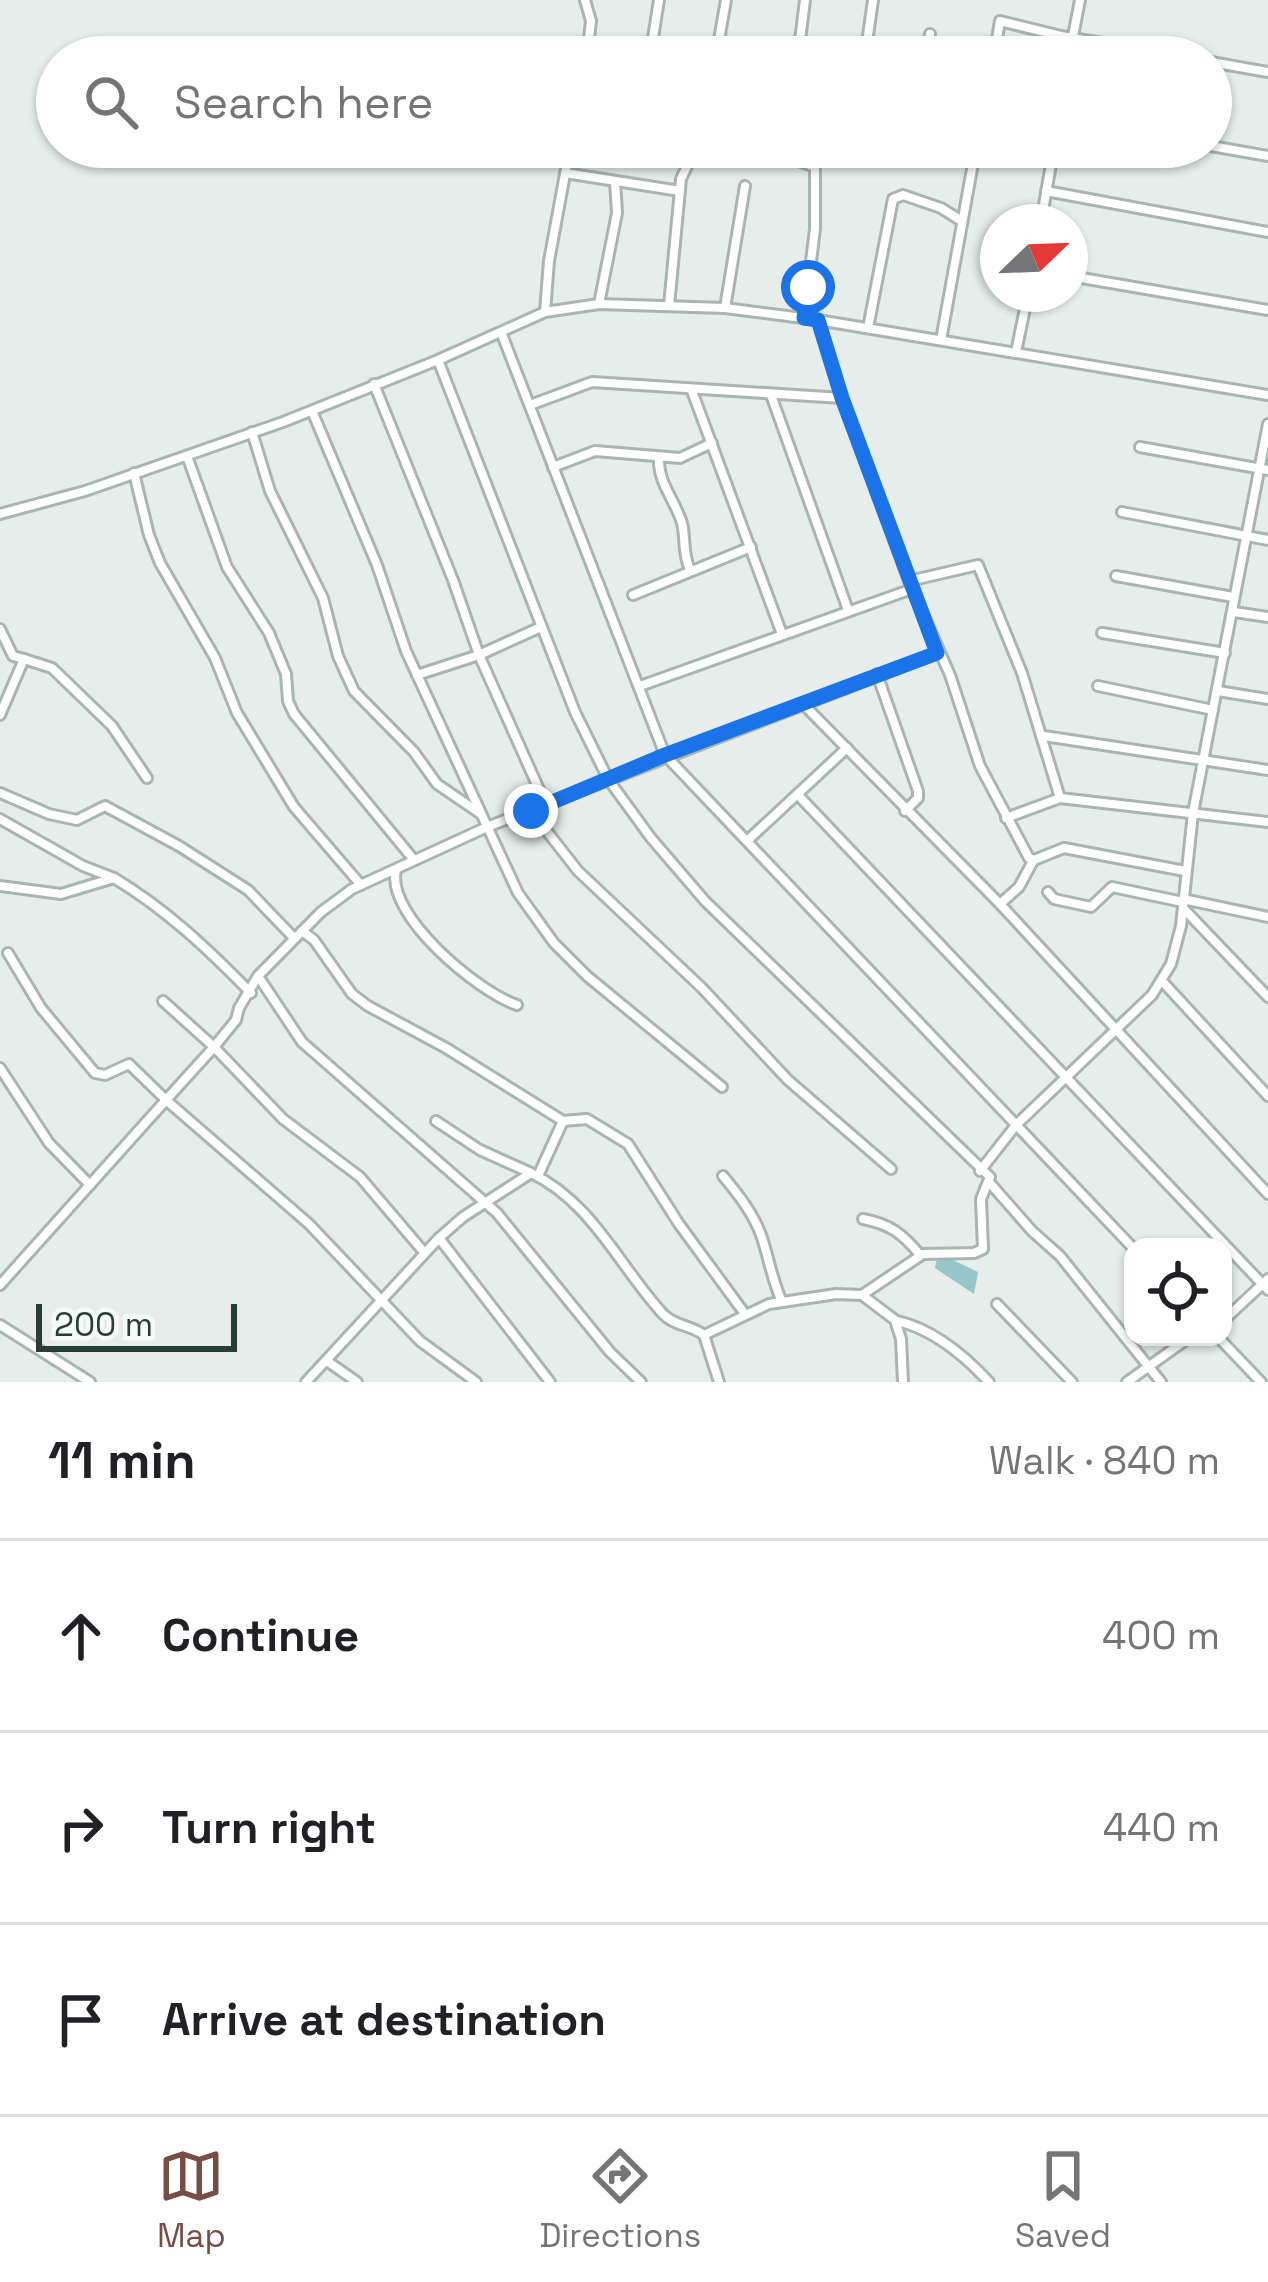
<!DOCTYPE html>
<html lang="en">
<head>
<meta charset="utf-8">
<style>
  body { margin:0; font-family:"Space Grotesk",sans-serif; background:#f2f2f2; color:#202124 }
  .controls { position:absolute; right:36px; bottom:36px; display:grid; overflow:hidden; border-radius:24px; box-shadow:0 3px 9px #0004 }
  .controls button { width:108px; height:108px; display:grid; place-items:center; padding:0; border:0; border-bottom:3px solid #e0e0e0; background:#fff; color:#202124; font:60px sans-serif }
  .compass { position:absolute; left:980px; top:204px; width:108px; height:108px; border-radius:50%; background:#fff; box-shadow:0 3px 9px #0004; rotate:67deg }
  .scale { position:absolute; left:36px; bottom:30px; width:201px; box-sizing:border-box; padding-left:12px; border:6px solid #273e36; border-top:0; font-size:33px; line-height:42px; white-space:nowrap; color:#273e36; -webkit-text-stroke:9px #f6faf8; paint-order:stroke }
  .stop { position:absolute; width:36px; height:36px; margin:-27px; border:9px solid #1a73e8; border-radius:50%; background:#fff }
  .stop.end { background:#1a73e8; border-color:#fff; box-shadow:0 3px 12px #0008 }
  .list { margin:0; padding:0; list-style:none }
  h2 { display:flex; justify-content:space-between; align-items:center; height:156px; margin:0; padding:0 48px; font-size:51px }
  h2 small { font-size:39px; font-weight:400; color:#757577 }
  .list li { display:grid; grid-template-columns:78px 1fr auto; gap:36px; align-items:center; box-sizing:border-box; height:192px; padding:0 48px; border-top:3px solid #e0e0e0 }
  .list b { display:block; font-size:45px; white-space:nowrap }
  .list em { font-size:39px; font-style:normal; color:#757577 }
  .icon { flex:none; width:66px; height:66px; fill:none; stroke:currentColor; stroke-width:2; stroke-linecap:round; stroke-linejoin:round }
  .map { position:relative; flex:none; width:1268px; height:1382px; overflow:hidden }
  .search { position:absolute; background:#fff; box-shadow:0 3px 9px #0004; left:36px; right:36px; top:36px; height:132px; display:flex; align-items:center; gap:30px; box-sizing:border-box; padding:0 42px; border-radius:66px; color:#757577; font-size:45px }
  .sheet { height:732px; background:#fff }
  nav { display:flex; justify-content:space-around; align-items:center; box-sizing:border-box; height:168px; border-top:3px solid #e0e0e0; background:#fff; font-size:33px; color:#757577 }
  nav a { display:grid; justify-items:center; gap:6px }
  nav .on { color:#784d46 }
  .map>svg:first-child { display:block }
  .water { fill:#95c7cb }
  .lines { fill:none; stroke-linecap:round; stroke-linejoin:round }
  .minor-casing { stroke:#a9b5b0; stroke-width:14 }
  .minor { stroke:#fff; stroke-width:8 }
  .route { stroke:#1a73e8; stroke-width:15 }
</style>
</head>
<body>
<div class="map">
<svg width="1268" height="1382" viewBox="0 0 1268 1382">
  <rect width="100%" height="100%" fill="#e6edea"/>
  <polygon class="water" points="938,1253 978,1272 974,1294 935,1268"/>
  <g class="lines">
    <defs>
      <g id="minor">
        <polyline points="585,0 591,21 587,57"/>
        <polyline points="589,51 618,57"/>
        <polyline points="650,57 659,0"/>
        <polyline points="716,57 726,0"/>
        <polyline points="798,57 805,0"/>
        <polyline points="865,57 873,0"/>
        <polyline points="925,57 930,34"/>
        <polyline points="994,57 1000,21 1061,36 1184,57"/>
        <polyline points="1069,57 1080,0"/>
        <polyline points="1211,62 1268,72"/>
        <polyline points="1211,146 1268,156"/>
        <polyline points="781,147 787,157 815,167 815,229 804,318"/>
        <polyline points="851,148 851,147"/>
        <polyline points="634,150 635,147"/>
        <polyline points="907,157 909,147"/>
        <polyline points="565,173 680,191"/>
        <polyline points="1046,191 1268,232"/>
        <polyline points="1041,222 1054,147"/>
        <polyline points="1070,276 1268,310"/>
        <polyline points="599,304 617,213 615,181"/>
        <polyline points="669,306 681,179 696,147"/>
        <polyline points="725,308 745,186"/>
        <polyline points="545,312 549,261 570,147"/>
        <polyline points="818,320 842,398 912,589 950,675 980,766 1029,858 1034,860 1064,848 1185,871"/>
        <polyline points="868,328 893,199 903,195 941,208 960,220"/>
        <polyline points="501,332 665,755 1133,1248"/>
        <polyline points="941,340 976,147"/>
        <polyline points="1016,352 1028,294"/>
        <polyline points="438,360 575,712 608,779 651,838 705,901 990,1177 981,1199 983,1249 974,1253 923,1254 862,1295"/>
        <polyline points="374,384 453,580 479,655 546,805"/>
        <polyline points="692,391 782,634"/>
        <polyline points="771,395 848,610"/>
        <polyline points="530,405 592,382 842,398"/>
        <polyline points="312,411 377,565 406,651 518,893 554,943 587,976 722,1087"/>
        <polyline points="252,432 270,491 323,598 338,656 354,691 414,752 437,784 481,814"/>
        <polyline points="1140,447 1268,470"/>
        <polyline points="187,456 227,567 269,633 286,674 288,701 294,714 414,860"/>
        <path d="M659,459c-1,24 16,41 23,64 4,16 0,29 8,47"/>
        <polyline points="553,467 595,451 680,458 712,443"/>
        <polyline points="134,473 149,535 160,563 215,658 237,713 294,807 361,885"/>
        <polyline points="1122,512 1268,540"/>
        <polyline points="0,514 85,491 283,422 438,360 545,312 599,304 725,308 818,320 1268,395"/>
        <polyline points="1116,576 1233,597"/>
        <polyline points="909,581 978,565 1022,673 1060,798 1268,822"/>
        <polyline points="633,595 751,547"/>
        <polyline points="1234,612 1268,617"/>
        <polyline points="0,629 13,656 24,659"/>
        <polyline points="1102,633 1225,653"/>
        <polyline points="877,674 918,791 918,798 905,811"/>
        <polyline points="417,675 479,655 541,627"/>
        <polyline points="640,686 912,589"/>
        <polyline points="1098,686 1213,710"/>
        <polyline points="1218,691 1268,699"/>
        <polyline points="803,704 1000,904 1268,1194"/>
        <polyline points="0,715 24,659 52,668 112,726 147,778"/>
        <polyline points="1044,736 1268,770"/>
        <polyline points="0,793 49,814 77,820 105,806 179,846 248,890 294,938"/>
        <polyline points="798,795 1268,1290"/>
        <polyline points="531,811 578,871 702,988 788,1080 891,1169"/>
        <polyline points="1006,818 1060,798"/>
        <polyline points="0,819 83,866 114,878"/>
        <polyline points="748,840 847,748"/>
        <path d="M396,870c-11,45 82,122 121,135"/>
        <path d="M0,886l61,8 53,-16c53,32 94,71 137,115"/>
        <polyline points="1048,892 1054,899 1091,907 1112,887 1183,902"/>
        <polyline points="1183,899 1268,917"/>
        <polyline points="1000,904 1019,887 1033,861"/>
        <polyline points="1183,908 1268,997"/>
        <polyline points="302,931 314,940 352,994 368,1006 446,1048 563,1121 587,1119 628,1144 679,1224 745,1314"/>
        <polyline points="8,953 41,1008 95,1073 105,1075 129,1064 166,1100 214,1047 283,1119 360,1177 423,1251"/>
        <polyline points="258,976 302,1042 497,1213 610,1352 641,1382"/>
        <polyline points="1162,981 1268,1096"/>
        <polyline points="163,1001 214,1047 236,1020 239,1008 258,976 321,912 352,889 487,827 937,653"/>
        <polyline points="0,1068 49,1143 90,1185"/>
        <polyline points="436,1121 480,1150 531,1173"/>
        <polyline points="980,1171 1016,1125 1152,995 1171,964 1181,926 1193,813 1268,424"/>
        <polyline points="538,1176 563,1121"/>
        <path d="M723,1176c15,18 30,37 38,59 8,23 11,45 21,67"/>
        <polyline points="989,1182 1032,1231 1060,1256 1161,1382"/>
        <path d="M863,1219c27,5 40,15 57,36"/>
        <path d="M439,1238l24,-21 68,-44c61,29 88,93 132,141 11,12 28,11 41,21l15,47"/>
        <polyline points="0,1285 166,1100 309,1224 420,1341 476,1382"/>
        <polyline points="997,1304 1072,1382"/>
        <path d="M897,1321c36,8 67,34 92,61"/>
        <polyline points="1223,1321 1268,1279"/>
        <polyline points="0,1325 90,1382"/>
        <polyline points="704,1335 769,1304 836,1294 862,1295 895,1320 901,1339 903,1382"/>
        <polyline points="1218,1337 1261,1382"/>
        <polyline points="327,1361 357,1382"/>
        <polyline points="306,1382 439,1238 550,1382"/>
        <polyline points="1127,1382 1190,1337"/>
      </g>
    </defs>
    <use href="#minor" class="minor-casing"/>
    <use href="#minor" class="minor"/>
  </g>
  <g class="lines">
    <polyline class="route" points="531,811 665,755 937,653 842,398 818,320 804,318 808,287"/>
  </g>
</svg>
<div class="controls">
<button><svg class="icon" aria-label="locate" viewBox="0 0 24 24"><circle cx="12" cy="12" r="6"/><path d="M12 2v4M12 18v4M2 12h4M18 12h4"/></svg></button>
</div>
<svg class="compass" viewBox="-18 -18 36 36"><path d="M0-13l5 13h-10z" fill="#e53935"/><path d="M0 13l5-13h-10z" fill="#757577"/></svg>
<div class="scale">200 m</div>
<div class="stop" style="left:808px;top:287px"></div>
<div class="stop end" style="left:531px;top:811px"></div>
<div class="search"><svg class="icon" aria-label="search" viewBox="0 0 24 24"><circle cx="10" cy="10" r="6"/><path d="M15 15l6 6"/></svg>Search here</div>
</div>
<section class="sheet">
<h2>11 min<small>Walk · 840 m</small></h2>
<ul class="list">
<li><svg class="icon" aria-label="ahead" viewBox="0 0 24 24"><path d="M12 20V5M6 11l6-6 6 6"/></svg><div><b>Continue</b></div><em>400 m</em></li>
<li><svg class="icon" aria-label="right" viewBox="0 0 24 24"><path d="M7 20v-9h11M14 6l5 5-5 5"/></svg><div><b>Turn right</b></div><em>440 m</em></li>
<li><svg class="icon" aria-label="arrive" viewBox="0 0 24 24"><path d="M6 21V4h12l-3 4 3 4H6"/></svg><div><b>Arrive at destination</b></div></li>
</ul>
</section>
<nav>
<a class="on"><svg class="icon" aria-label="map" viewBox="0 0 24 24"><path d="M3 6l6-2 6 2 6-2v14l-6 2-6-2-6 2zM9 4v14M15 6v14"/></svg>Map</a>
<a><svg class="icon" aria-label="directions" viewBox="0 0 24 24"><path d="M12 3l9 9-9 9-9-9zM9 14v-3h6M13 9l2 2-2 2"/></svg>Directions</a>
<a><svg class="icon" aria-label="saved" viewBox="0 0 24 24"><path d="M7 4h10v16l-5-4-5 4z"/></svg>Saved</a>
</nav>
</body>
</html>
